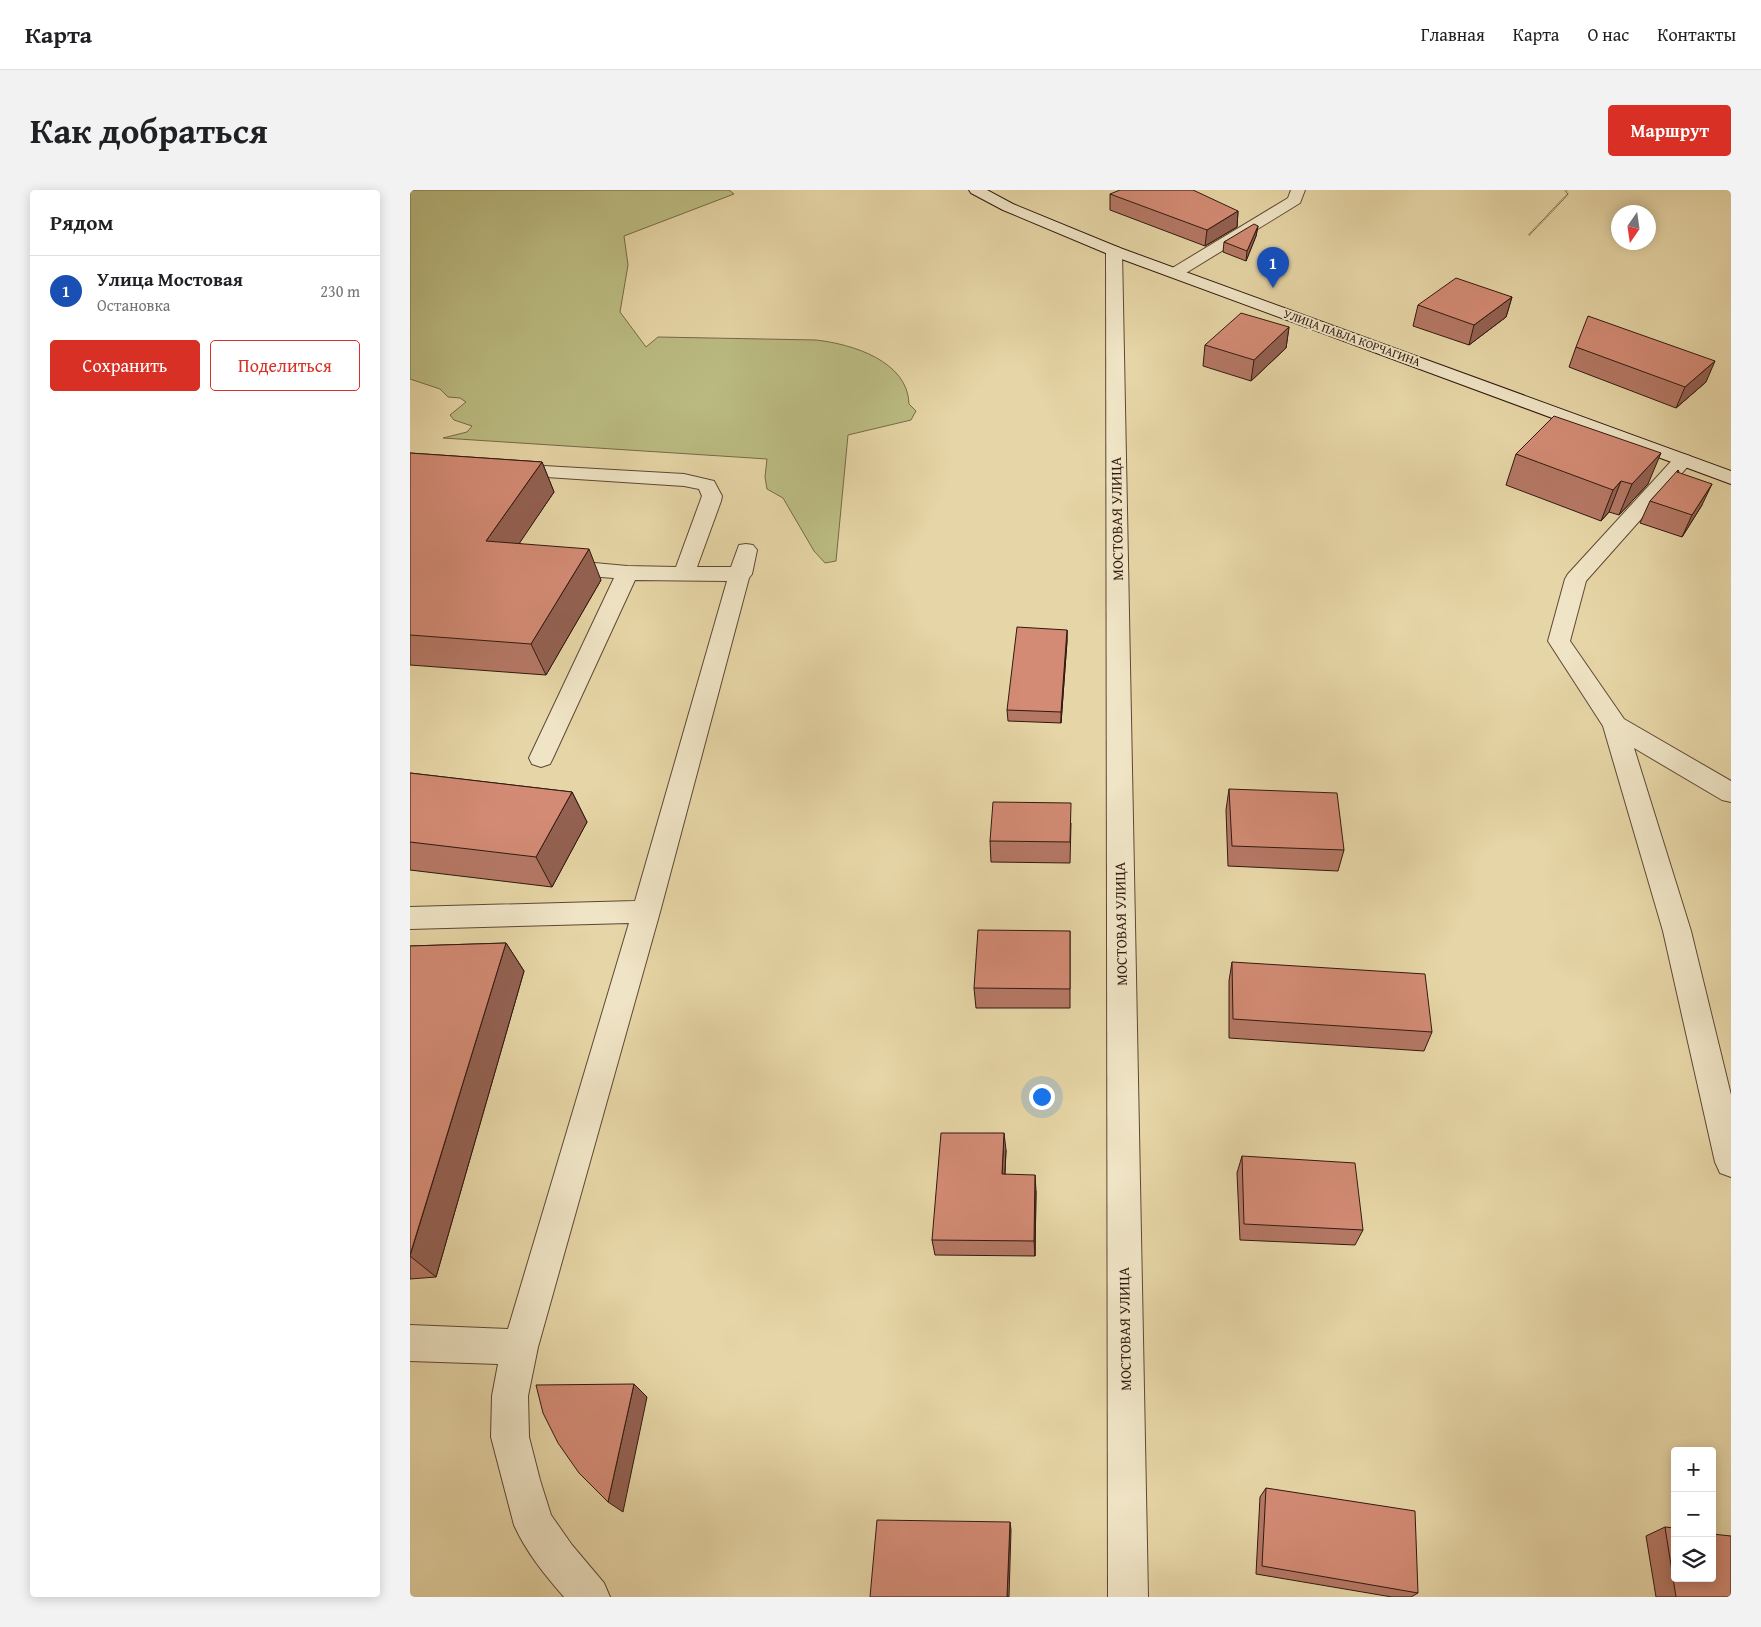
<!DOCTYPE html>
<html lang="ru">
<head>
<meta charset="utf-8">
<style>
  body { margin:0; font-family:"Gentium Book Plus",serif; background:#f2f2f2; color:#202124 }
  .controls { position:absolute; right:15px; bottom:15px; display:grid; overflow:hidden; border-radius:5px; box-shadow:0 2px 12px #0003 }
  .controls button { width:45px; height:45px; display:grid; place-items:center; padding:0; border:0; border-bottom:1px solid #e0e0e0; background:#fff; color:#202124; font:25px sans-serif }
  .compass { position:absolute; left:1201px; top:15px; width:45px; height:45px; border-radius:50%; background:#fff; box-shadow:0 2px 12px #0003; rotate:193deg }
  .you { position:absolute; left:631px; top:906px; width:18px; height:18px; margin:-12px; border:4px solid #fff; border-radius:50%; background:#1a73e8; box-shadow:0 0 0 8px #1a73e833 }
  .badge { display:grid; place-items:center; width:32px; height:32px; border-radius:50%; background:#d93025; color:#fff; font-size:16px; font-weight:700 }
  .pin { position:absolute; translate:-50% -41px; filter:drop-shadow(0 1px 2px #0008) }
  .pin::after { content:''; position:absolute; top:26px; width:18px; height:15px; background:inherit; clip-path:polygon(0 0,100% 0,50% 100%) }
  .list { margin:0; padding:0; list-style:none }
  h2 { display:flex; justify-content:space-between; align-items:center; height:65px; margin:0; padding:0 20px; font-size:21px }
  h2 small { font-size:16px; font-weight:400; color:#757577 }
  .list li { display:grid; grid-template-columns:32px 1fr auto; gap:15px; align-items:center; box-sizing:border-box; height:70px; padding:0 20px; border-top:1px solid #e0e0e0 }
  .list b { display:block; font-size:19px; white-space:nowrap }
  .list p { margin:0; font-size:16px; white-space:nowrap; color:#757577 }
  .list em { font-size:16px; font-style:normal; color:#757577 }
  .actions { display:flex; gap:10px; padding:15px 20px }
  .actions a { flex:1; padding:11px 0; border:1px solid #d93025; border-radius:5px; text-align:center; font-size:18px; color:#d93025 }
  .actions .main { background:#d93025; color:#fff }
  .icon { flex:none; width:28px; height:28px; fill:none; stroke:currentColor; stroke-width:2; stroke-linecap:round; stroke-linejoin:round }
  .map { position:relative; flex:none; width:1321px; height:1407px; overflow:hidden; border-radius:5px }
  header { display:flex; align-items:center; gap:30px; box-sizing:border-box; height:70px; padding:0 25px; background:#fff; border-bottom:1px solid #e0e0e0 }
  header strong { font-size:24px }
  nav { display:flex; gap:28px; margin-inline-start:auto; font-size:18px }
  .intro { display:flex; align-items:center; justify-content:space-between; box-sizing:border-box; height:120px; padding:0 30px }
  h1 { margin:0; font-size:35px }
  .button { padding:12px 22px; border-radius:5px; background:#d93025; color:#fff; font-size:18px; font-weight:700 }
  main { display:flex; gap:30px; padding:0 30px }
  aside { flex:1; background:#fff; border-radius:5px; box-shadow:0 2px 12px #0003 }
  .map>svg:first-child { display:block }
  .green { fill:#bbbc82; stroke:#766a48 }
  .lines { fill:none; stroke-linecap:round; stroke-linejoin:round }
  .lane-casing { stroke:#5e4835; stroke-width:2 }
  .street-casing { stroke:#5e4835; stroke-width:2 }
  .secondary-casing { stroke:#31190f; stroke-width:2 }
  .path { stroke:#31190f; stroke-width:2; stroke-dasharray:0.5 1; stroke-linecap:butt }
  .lane { fill:#efe4c5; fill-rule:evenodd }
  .street { fill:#efe4c5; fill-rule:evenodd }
  .secondary { fill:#efe4c5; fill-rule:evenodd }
  .wall { fill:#b57865; stroke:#31190f }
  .shaded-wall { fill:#946152; stroke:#31190f }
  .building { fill:#d38b75; stroke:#31190f }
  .labels { text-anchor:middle; stroke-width:4; stroke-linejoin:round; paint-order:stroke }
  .far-street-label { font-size:12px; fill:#31190f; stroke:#efe4c5 }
  .street-label { font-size:15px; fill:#31190f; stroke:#efe4c5 }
</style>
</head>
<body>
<header>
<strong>Карта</strong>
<nav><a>Главная</a><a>Карта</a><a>О нас</a><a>Контакты</a></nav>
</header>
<div class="intro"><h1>Как добраться</h1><a class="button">Маршрут</a></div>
<main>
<aside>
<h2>Рядом<small></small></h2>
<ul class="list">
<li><span class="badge" style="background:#1a4fb4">1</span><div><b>Улица Мостовая</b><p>Остановка</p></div><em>230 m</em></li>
</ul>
<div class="actions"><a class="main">Сохранить</a><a>Поделиться</a></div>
</aside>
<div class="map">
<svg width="1321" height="1407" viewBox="0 0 1321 1407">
  <rect width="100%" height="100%" fill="#e6d5a6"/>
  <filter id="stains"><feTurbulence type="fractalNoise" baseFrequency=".004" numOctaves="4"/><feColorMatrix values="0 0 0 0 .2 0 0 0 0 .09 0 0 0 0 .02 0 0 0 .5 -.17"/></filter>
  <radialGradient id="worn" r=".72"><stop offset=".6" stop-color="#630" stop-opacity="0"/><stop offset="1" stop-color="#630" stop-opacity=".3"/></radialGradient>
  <path class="green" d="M0,0h319l5,4 -110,42 4,29 -8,47 26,35 12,-10 158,3c36,4 92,21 93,64l7,7 -5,9 -63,15 -12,126 -11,2 -11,-12 -31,-53 -16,-9 -2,-12 2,-18 -324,-21 24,-6 5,-6 -18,-6 -4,-5 16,-13 -6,-4 -12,-1 -8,-8 -30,-10z"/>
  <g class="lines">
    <defs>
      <g id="lane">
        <polygon points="881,0 895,0 890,13 771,86 759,86 757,83 759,80 878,8"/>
        <polygon points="1273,264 1280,266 1283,270 1280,274 1176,391 1160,451 1214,529 1321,591 1321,612 1312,610 1224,558 1281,741 1321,905 1321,987 1310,983 1305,972 1253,741 1193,536 1138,451 1155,389 1158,384 1266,266"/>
        <path d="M99,274l175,10 30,7 8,15 -1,5 -24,66h34l8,-22 7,-1 7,1 4,5 -5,24 -3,4 -89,334 -122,435 -10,49 1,41 11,43 11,35 21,30 32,38 6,14h-46c-19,-22 -38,-45 -50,-72l-23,-88 1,-41 6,-32 -88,-3v-36l98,4 121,-406 -219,6v-22l225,-6 92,-320 -92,-1 -82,178 -3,6 -9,3 -9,-3 -3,-6 85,-180 -52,-4 -8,-2 -3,-5 3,-5 8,-2 65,6 49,1 26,-71 -3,-7 -15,-3 -182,-12 -3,-4 3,-4z"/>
      </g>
      <polygon id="street" points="704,56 710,58 712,61 738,1407 698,1407 696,61 698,58"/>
      <polygon id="secondary" points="559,0 577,0 603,14 710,58 1321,281 1321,294 698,64 593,20 561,3"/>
    </defs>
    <use href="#lane" class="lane-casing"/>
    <use href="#street" class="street-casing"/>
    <use href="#secondary" class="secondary-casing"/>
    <polyline class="path" points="1119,45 1158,4 1155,0"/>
    <use href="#lane" class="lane"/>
    <use href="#street" class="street"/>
    <use href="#secondary" class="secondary"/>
  </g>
  <g class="wall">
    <polygon points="700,4 828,21 827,37 795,56 700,20"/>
    <polygon points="848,36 846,46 836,71 813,62 814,52"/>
    <polygon points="1102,107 1096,127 1059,155 1003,136 1008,115"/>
    <polygon points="879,137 876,158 841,191 793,176 795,155"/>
    <polygon points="1166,157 1296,192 1266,218 1159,177"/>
    <polygon points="0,263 132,272 144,302 109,353 191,390 136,485 0,475"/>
    <polygon points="1106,264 1238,294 1209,325 1199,322 1191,331 1096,295"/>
    <polygon points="1269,281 1268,283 1292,315 1272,347 1230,333 1240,311"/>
    <polygon points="657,440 657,451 651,533 598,531 597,520"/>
    <polygon points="0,583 162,602 177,632 142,697 0,680"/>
    <polygon points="819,599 934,660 928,681 818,676 816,620"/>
    <polygon points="661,633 660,673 581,672 580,651"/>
    <polygon points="660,741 660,818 566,818 564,798"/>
    <polygon points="96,753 114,781 26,1087 0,1089 0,756"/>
    <polygon points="822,772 1022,842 1014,861 819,848 819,791"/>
    <polygon points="596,960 595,984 626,1001 625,1066 525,1065 522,1050"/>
    <polygon points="832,966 953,1040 945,1055 830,1050 827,983"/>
    <polygon points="856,1298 1008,1403 1001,1407 982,1407 846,1384 850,1307"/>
    <polygon points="1255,1337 1321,1407 1246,1407 1236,1346"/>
  </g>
  <g class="shaded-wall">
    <polygon points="828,21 827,37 795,56 797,40"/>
    <polygon points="848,36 846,46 836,71 837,61"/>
    <polygon points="1102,107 1096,127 1059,155 1064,135"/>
    <polygon points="879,137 876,158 841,191 844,170"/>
    <polygon points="1305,171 1296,192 1266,218 1275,197"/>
    <polygon points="1251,263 1238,294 1209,325 1222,294"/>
    <polygon points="132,272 144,302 90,382 76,351"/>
    <polygon points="1211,291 1199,322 1191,331 1203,300"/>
    <polygon points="1302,294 1292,315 1272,347 1282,325"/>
    <polygon points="179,359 191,390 136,485 121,454"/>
    <polygon points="657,440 657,451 651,533 651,522"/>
    <polygon points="162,602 177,632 142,697 126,667"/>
    <polygon points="96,753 114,781 26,1087 0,1066"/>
    <polygon points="594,943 596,960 594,1000 592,984"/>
    <polygon points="625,985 626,1001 625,1066 624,1051"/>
    <polygon points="224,1194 237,1207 213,1322 198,1312"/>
    <polygon points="600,1332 601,1340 599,1407 597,1407"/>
  </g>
  <g class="building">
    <polygon points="710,0 783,0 828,21 797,40 700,4"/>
    <polygon points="844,34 848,36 837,61 814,52"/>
    <polygon points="1046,88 1102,107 1064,135 1008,115"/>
    <polygon points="831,123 879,137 844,170 795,155"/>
    <polygon points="1178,126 1305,171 1275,197 1166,157"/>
    <polygon points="1144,226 1251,263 1222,294 1211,291 1203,300 1106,264"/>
    <polygon points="0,263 132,272 76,351 179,359 121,454 0,445"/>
    <polygon points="1268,280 1269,281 1267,282 1302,294 1282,325 1240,311"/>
    <polygon points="607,437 657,440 651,522 597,520"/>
    <polygon points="0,583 162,602 126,667 0,652"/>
    <polygon points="819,599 927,603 934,660 822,656"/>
    <polygon points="583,612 661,613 660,652 580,651"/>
    <polygon points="568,740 660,741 660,799 564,798"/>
    <polygon points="96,753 0,1065 0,756"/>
    <polygon points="822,772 1015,784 1022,842 823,829"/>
    <polygon points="531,943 594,943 592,984 625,985 624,1051 522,1050"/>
    <polygon points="832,966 945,973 953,1040 834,1034"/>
    <polygon points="224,1194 198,1312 169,1283 148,1253 133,1223 126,1195"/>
    <polygon points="856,1298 1005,1321 1008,1403 852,1376"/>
    <polygon points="467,1330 600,1332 597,1407 460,1407"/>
    <polygon points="1255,1337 1265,1338 1265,1388 1302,1388 1302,1344 1321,1346 1321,1407 1266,1407"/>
  </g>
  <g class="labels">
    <g class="far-street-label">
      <text transform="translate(942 148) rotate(20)" y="4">УЛИЦА ПАВЛА КОРЧАГИНА</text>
    </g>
    <g class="street-label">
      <text transform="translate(707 329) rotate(-91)" y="5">МОСТОВАЯ УЛИЦА</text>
      <text transform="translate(711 734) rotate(-91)" y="5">МОСТОВАЯ УЛИЦА</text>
      <text transform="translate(715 1139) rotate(-91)" y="5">МОСТОВАЯ УЛИЦА</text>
    </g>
  </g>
  <rect width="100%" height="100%" filter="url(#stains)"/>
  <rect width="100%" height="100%" fill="url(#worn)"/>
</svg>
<div class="controls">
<button>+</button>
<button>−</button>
<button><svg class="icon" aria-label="layers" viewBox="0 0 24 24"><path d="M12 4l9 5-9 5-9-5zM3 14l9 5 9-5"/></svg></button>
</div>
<svg class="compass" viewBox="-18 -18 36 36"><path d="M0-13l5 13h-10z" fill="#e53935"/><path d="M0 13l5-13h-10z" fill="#757577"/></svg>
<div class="you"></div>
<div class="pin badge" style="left:863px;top:98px;background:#1a4fb4">1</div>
</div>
</main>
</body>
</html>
